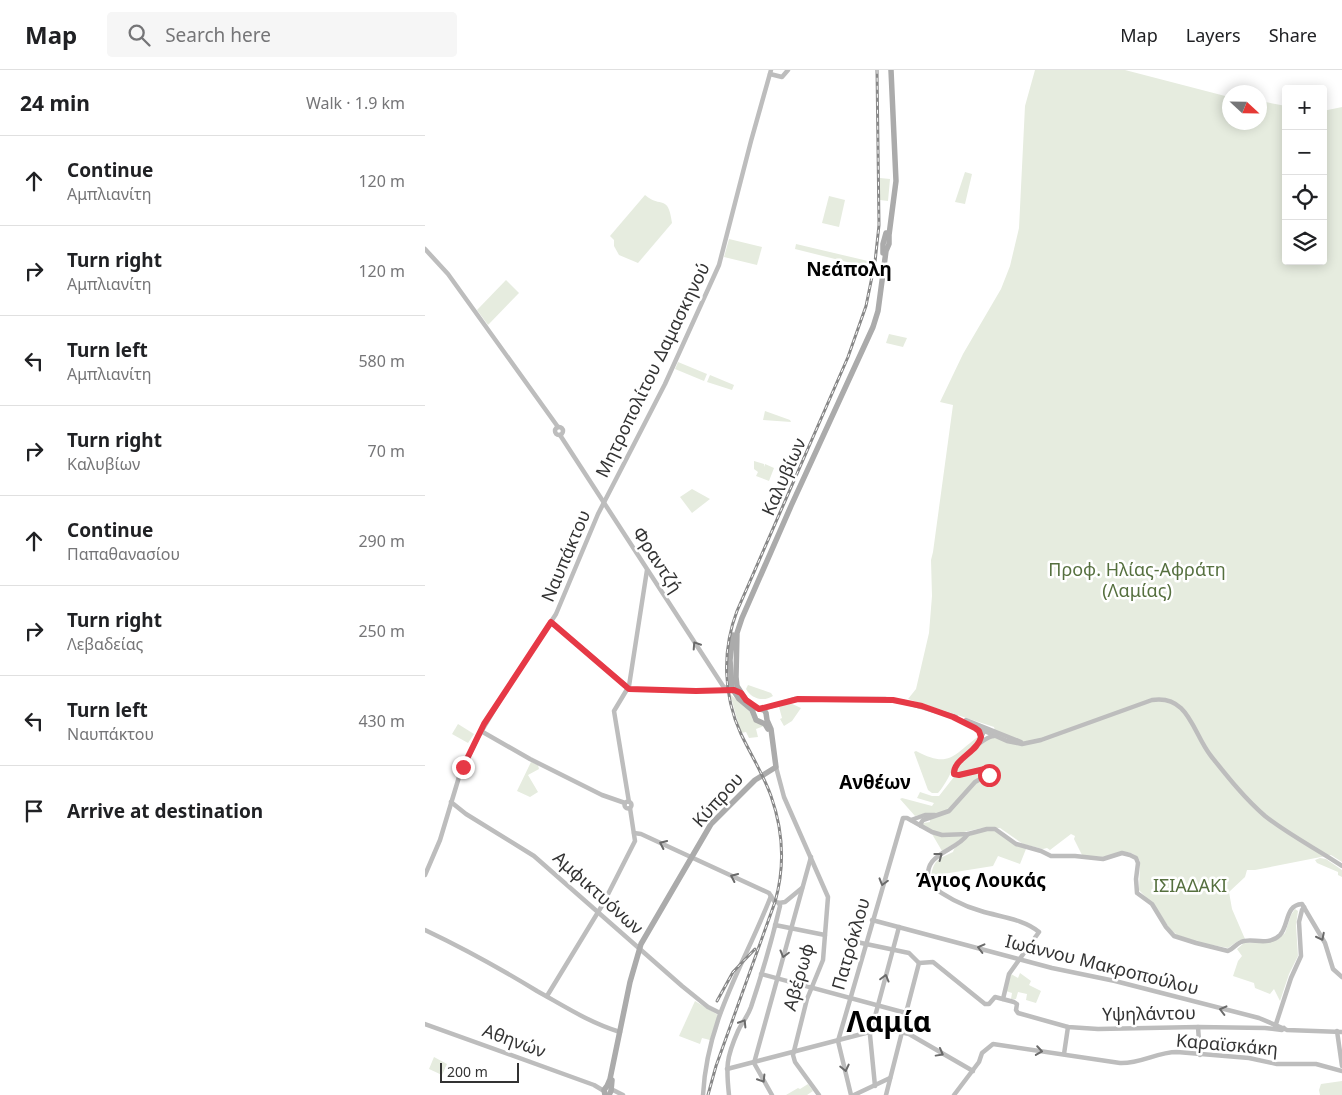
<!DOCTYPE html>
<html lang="en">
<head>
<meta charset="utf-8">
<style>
  body { margin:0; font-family:"Noto Sans",sans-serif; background:#f6f6f6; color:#202124 }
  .controls { position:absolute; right:15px; top:15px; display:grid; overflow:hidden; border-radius:5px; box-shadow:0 2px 12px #0003 }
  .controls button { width:45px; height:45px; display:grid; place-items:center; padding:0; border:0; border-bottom:1px solid #e0e0e0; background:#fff; color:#202124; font:25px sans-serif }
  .compass { position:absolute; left:797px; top:15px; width:45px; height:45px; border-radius:50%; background:#fff; box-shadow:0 2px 12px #0003; rotate:112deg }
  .scale { position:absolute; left:15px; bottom:12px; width:79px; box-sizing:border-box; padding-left:5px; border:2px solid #333; border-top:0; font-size:14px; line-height:18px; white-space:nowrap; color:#333; -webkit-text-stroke:4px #fff; paint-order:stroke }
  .stop { position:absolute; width:15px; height:15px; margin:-11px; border:4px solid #e63946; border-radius:50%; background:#fff }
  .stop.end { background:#e63946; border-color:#fff; box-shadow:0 1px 5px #0008 }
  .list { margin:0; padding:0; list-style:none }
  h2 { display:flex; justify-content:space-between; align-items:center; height:65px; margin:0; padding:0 20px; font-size:21px }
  h2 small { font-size:16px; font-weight:400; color:#757577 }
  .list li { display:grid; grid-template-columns:32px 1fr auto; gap:15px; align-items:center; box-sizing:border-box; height:90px; padding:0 20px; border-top:1px solid #e0e0e0 }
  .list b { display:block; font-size:19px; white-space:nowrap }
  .list p { margin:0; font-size:16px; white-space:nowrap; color:#757577 }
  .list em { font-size:16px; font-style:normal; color:#757577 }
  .icon { flex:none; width:28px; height:28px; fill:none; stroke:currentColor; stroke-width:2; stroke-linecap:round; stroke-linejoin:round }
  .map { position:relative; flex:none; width:917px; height:1025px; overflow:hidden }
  header { display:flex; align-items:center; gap:30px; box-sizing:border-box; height:70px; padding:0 25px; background:#fff; border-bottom:1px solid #e0e0e0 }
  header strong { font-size:24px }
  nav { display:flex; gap:28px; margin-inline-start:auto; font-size:18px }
  .search { width:350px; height:45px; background:#f6f6f6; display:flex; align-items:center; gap:12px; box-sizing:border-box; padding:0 18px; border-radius:5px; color:#757577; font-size:19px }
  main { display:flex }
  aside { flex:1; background:#fff }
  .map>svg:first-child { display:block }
  .green { fill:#e6ecdf }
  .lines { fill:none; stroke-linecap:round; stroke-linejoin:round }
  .secondary { stroke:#bdbdbd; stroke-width:4.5 }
  .primary { stroke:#ababab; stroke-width:5.5 }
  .rail-casing { stroke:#888; stroke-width:3 }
  .rail { stroke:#fff; stroke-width:1; stroke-dasharray:4; stroke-linecap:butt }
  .oneway { stroke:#6a6a6a }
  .route { stroke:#e63946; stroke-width:6 }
  .labels { text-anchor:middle; stroke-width:5; stroke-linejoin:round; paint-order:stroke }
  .street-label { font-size:18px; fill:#333; stroke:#fff }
  .park-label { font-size:18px; fill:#56703f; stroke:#fff }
  .neighbourhood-label { font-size:19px; font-weight:bold; fill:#000; stroke:#fff }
  .town-label { font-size:28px; font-weight:bold; fill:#000; stroke:#fff }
</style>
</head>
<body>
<header>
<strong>Map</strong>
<div class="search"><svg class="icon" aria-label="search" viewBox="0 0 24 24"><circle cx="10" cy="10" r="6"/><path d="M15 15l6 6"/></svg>Search here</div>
<nav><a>Map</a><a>Layers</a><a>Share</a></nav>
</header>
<main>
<aside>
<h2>24 min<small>Walk · 1.9 km</small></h2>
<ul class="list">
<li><svg class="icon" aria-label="ahead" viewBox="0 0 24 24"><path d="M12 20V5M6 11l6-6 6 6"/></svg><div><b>Continue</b><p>Αμπλιανίτη</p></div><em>120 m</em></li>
<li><svg class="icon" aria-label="right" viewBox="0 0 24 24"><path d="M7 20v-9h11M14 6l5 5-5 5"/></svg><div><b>Turn right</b><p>Αμπλιανίτη</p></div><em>120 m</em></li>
<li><svg class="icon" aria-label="left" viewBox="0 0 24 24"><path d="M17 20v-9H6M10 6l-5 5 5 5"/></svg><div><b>Turn left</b><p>Αμπλιανίτη</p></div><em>580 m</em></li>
<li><svg class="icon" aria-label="right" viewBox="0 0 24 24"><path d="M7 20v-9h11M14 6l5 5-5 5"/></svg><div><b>Turn right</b><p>Καλυβίων</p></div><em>70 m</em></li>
<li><svg class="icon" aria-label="ahead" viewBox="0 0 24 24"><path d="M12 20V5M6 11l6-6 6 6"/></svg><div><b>Continue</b><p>Παπαθανασίου</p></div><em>290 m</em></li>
<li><svg class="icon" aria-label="right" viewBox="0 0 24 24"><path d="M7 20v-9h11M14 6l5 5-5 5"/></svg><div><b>Turn right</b><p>Λεβαδείας</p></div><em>250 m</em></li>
<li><svg class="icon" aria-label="left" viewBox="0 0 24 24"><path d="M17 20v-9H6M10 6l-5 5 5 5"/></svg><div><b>Turn left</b><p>Ναυπάκτου</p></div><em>430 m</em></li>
<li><svg class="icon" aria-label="arrive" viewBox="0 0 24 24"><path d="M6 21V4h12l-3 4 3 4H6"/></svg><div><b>Arrive at destination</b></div></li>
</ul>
</aside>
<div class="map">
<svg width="917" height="1025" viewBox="0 0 917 1025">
  <rect width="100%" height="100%" fill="#fff"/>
  <g class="green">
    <path d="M610,0h90l104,27v25h30l1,-21 26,5v155h37v-150l19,-4v755l-11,-7 -76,15h-8l-2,7 -16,15 3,17 13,30 -7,2 -10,7 -27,-5 -24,-8 -7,-6 -14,-21 -17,-18 1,-29c-10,-16 -23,-6 -38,-4 -6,0 -14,-1 -20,-2l-8,-16 1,-3 -4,-2 -21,16 -3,-2 -4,1 -20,-5 -23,-16h-18l-18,4 -1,6 -21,13 -10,-17 -10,-9 1,-2 7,-1 -1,-9 -14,3 -15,-17 2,-1 30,8 2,-3 -17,-5 3,-6 12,4h7l18,-23 -1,-4c13,-13 26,-24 39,-38l-1,-4 -86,-28 8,-10 13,-56 3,-37 -1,-36 2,-8 20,-147 -13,-3 23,-48 38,-65 9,-23 9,-38 6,-122z"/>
    <polygon points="540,102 547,104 540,134 530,132"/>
    <polygon points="455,108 465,109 463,131 455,130"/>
    <path d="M220,125c16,14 23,-2 27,28l-34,40 -19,-8 -5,-9v-6l-4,-4z"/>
    <polygon points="404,126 420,130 414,157 397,153"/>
    <polygon points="304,169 337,177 332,195 299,187"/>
    <polygon points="371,174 443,191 442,197 370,179"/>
    <polygon points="81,210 94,223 63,255 52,240"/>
    <polygon points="464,264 482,268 478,277 461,273"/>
    <polygon points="253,292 282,304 279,311 250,299"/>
    <polygon points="285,305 309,315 307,320 282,312"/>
    <polygon points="340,341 365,350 366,352 338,350"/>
    <polygon points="329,391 339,394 339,397 340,394 349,398 344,411 331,406 333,402 329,399"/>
    <polygon points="267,419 285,429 267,443 255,427"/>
    <path d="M323,615l23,8 2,3c-9,6 -22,3 -27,-7z"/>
    <polygon points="305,624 325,642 328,650 339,656 331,659 333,667 324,668 321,662 316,663"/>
    <polygon points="365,633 376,638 367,651 359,656 355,649 357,648 354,637"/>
    <polygon points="33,654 49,664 43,673 27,664"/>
    <path d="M554,666c-2,10 -14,16 -20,24 -8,10 -12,23 -21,33h-6l-4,-3 -14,-38 2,-1c34,18 37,4 63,-15z"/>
    <polygon points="106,692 113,695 114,699 103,705 113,722 105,727 92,721"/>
    <path d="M560,760h8l33,19 -6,15 -22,-8 -5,10 -50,8 -2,6 -10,-2c2,-18 7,-19 22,-26l1,-3 15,-13z"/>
    <polygon points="895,788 901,789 917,800 917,807 913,805 913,802 892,793 890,790"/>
    <polygon points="870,839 873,841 871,855 873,886 864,904 855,931 849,919 845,924 830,918 829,913 808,906 813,891 817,886 812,879 819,873 842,873 854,868 860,863 866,845"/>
    <polygon points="595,903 606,911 604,915 616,921 611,933 601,930 602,924 593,922 591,929 586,929 587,923 581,921 586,904 593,908"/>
    <polygon points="270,931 293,945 285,970 277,968 275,974 254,966"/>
    <polygon points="9,987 22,994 17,1005 4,999"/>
    <polygon points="917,1011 917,1025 895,1025 894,1020 896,1014"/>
    <polygon points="383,1014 388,1021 382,1025 361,1025 373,1018 375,1019"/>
  </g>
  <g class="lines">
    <g class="secondary">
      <polyline points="345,4 357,7 363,0"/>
      <polyline points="0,179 23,204 133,357"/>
      <circle cx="134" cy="361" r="4"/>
      <polyline points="135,365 298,616 303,620"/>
      <polyline points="126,552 205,619 271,621 303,620"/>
      <polyline points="337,639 370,629 460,629 479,632 531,647"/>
      <path d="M528,647l54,24 15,3 19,-4 111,-40c37,-6 41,34 59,56 16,20 34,43 54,60 24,19 52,33 77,50"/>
      <polyline points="541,650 596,672"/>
      <polyline points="56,661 105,689 177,725 200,733"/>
      <polyline points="553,674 560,659"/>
      <polyline points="351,697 359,727 403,827 398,890 382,929 368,985 370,992 394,1025"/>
      <circle cx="203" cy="735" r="3.5"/>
      <polyline points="26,732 41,744 109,786 257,916 283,937 295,943"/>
      <polyline points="204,732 189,641 204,616 222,500"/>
      <polyline points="486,750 500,745 510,745"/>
      <path d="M496,756v-3l2,-3 26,-9 26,-29 16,-9 1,-3 -4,-2 -30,7h-4l-1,-3c4,-10 30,-35 41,-36"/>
      <polyline points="209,763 216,764 344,823 349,831 354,833"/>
      <path d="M543,764c-13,19 -47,18 -39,50 14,11 34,22 52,27 19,6 43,8 58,21l-30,42 -6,25"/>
      <polyline points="0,805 15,770 34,707 53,667 75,630 131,544 173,444 240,314 294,195 326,71 346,0"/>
      <polyline points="354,833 360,832 377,818"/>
      <polyline points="447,850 627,898 690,911 834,948 862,960 917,962"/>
      <polyline points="350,855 400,865"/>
      <path d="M0,860c38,18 76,39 112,61 27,15 53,32 83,41"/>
      <polyline points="422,870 484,883 494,893 508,892 560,934 564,934 570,927 589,932 592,934 591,940 593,943 643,957 673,959 773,957 840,958 857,960 859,958"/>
      <polyline points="336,904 481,943 494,893"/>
      <polyline points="122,926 178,834 210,771 205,738"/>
      <polyline points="0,954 169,1015 179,1021"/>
      <polyline points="448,956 484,964 548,1001"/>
      <polyline points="773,957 775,985"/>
      <polyline points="850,957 866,908 876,886 874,852 877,840 879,837"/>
      <polyline points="912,961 917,996"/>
      <polyline points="639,984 643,957"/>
      <polyline points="302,999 460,958"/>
      <polyline points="450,1016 445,965 474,857"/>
      <polyline points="186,1019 198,1025"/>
      <path d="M278,1025c4,-76 41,-130 68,-199"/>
      <path d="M304,1025c-3,-28 -3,-37 9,-64 4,-9 9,-13 13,-24 11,-33 21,-67 29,-101l-1,-3"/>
      <polyline points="347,1025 329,993 386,787"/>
      <path d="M426,1025l-13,-54 65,-223h4l25,14 10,3 26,-1 19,-5h8l21,15 25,7 10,5h24l28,3 19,-6 8,2 6,3 2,5 -2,16 1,14 15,11 14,23 8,9 22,7 32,8c5,-2 8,-7 13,-9 10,-5 27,5 39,-7 9,-10 5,-30 22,-31l23,39 8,26 9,8"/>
      <polyline points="429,1025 465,1008"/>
      <polyline points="461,1025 477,962"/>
      <path d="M529,1025l25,-33 3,-9 11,-9 127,19c20,1 37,-11 57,-11l72,6 28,6h39l26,7"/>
    </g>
    <g class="primary">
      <polyline points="458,183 458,174 461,163"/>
      <polyline points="308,565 305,590 307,618 314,629 327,640 331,650 340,654 343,659"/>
      <polyline points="180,1025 179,1020 182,1016 185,1009 205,912 216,874 286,754 330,710 351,697 346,659 342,650 341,643 339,640 331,638 321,630 312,616 311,607 312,563 317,548 366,436 448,257 453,241 461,181 464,174 464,165 471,111 466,0"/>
      <polyline points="184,1025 186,1021 187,1010"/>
    </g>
    <defs>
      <g id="rail">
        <polyline points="292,931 308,902 330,879"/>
        <path d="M283,1025l8,-29 59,-164c10,-35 8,-72 -4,-106 -8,-22 -20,-41 -30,-62 -18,-39 -19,-84 -4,-123l111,-254 18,-51 9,-44 4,-37 -2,-155"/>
      </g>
    </defs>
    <use href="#rail" class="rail-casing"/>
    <use href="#rail" class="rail"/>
  </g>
  <defs><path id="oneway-chevron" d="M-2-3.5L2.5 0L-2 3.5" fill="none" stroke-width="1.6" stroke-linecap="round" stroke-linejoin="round" transform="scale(1.25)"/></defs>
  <g class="oneway">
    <use href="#oneway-chevron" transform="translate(271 575) rotate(-123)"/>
    <use href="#oneway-chevron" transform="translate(238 774) rotate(-155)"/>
    <use href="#oneway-chevron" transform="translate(514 786) rotate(-37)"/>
    <use href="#oneway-chevron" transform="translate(309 807) rotate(-155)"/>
    <use href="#oneway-chevron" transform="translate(458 812) rotate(106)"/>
    <use href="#oneway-chevron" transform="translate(896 867) rotate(63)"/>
    <use href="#oneway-chevron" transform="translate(556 878) rotate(-166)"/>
    <use href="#oneway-chevron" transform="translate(359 884) rotate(105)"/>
    <use href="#oneway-chevron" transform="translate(460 908) rotate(-75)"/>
    <use href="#oneway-chevron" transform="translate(798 940) rotate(-166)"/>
    <use href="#oneway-chevron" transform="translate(318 953) rotate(-58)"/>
    <use href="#oneway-chevron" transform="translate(614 981) rotate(9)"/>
    <use href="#oneway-chevron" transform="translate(515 983) rotate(29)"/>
    <use href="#oneway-chevron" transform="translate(420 998) rotate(77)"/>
    <use href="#oneway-chevron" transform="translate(337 1009) rotate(58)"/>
  </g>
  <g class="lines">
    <path class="route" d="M38,697l21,-43 67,-102 78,67 67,2 38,-1 7,3 5,7 13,9 39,-10 95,1 29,6 31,11 22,11 4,3 2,6c-3,15 -28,22 -27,37l5,1 30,-7 3,2 -3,5"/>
  </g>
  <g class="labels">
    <g class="street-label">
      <text transform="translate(228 300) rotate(-64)" y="6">Μητροπολίτου Δαμασκηνού</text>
      <text transform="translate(359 407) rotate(-66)" y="6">Καλυβίων</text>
      <text transform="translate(141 486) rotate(-67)" y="6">Ναυπάκτου</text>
      <text transform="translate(232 490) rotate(57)" y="6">Φραντζή</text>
      <text transform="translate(293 730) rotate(-48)" y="6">Κύπρου</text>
      <text transform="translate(173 823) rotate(42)" y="6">Αμφικτυόνων</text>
      <text transform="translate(426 874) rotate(-74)" y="6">Πατρόκλου</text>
      <text transform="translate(677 895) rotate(14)" y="6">Ιωάννου Μακροπούλου</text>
      <text transform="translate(374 907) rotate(-74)" y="6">Αβέρωφ</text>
      <text transform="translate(724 944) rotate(-1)" y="6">Υψηλάντου</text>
      <text transform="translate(89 971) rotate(20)" y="6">Αθηνών</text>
      <text transform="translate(802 975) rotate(5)" y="6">Καραϊσκάκη</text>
    </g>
    <g class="park-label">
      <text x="712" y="506">Προφ. Ηλίας-Αφράτη<tspan x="712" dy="21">(Λαμίας)</tspan></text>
      <text x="765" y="822">ΙΣΙΑΔΑΚΙ</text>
    </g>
    <g class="neighbourhood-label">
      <text x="424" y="206">Νεάπολη</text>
      <text x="450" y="719">Ανθέων</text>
      <text x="556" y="817">Άγιος Λουκάς</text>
    </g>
    <g class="town-label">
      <text x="464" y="962">Λαμία</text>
    </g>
  </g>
</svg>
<div class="controls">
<button>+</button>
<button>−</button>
<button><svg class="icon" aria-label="locate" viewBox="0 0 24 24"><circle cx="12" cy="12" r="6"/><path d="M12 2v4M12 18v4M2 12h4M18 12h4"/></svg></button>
<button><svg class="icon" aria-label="layers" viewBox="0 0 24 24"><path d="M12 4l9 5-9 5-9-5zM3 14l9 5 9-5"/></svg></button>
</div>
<svg class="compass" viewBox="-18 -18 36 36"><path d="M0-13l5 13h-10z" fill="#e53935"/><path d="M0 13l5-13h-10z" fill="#757577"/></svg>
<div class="scale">200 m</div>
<div class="stop" style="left:564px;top:705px"></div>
<div class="stop end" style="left:38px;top:697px"></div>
</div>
</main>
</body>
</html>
